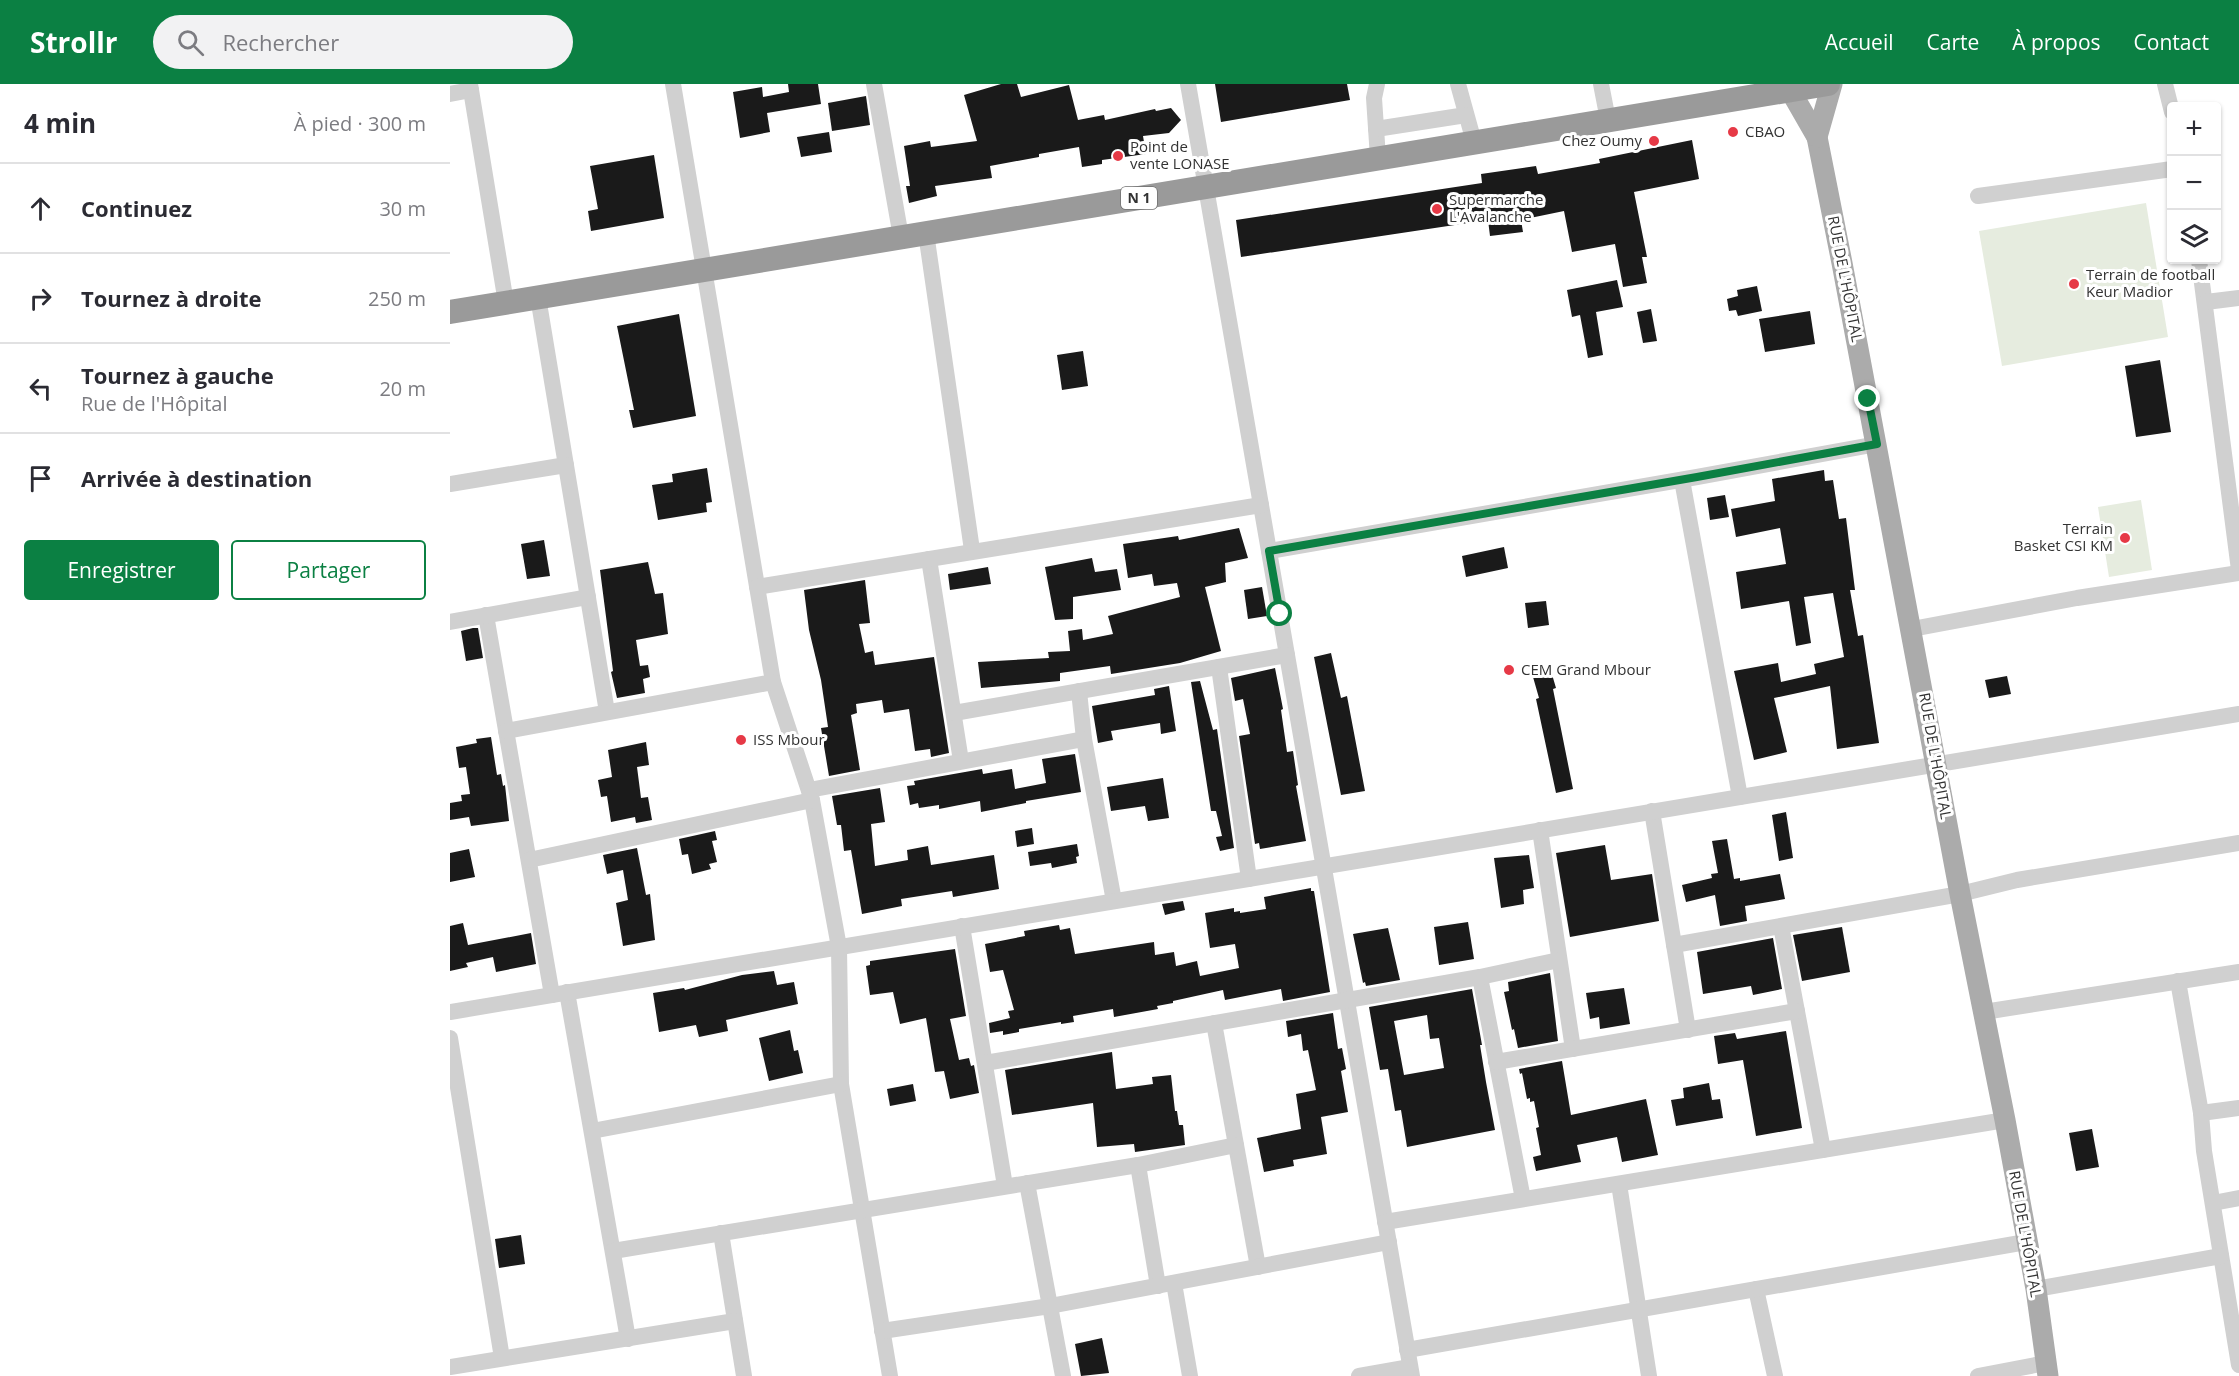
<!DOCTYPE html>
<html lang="fr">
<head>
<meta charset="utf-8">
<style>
  body { margin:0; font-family:"Open Sans",sans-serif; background:#f2f2f3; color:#2b2b33 }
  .controls { position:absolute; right:18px; top:18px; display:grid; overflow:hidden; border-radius:6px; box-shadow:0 2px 4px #0004 }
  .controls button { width:54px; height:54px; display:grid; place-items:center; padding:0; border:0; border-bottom:2px solid #e1e1e2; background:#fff; color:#2b2b33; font:30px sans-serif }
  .stop { position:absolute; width:18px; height:18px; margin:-14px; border:4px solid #0b8043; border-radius:50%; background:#fff }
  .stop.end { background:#0b8043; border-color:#fff; box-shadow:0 2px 6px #0008 }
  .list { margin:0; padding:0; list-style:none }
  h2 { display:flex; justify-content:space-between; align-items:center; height:78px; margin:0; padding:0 24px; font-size:26px }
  h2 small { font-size:20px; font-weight:400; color:#7c7c81 }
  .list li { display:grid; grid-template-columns:39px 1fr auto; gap:18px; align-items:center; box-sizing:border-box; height:90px; padding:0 24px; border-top:2px solid #e1e1e2 }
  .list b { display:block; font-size:22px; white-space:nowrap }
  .list p { margin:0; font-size:20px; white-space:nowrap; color:#7c7c81 }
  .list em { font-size:20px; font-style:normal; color:#7c7c81 }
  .actions { display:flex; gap:12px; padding:18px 24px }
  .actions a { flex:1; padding:14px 0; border:2px solid #0b8043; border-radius:6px; text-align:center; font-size:21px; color:#0b8043 }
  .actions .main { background:#0b8043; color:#fff }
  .icon { flex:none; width:33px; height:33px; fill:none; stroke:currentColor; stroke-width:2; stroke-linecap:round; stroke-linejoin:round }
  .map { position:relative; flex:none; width:1789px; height:1292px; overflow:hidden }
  header { display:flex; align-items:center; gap:36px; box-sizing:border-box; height:84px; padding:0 30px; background:#0b8043; color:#fff }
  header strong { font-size:28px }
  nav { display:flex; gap:33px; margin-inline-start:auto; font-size:21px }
  .search { width:420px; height:54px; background:#f2f2f3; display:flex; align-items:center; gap:15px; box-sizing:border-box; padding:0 21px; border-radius:33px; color:#7c7c81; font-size:22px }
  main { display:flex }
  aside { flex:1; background:#fff }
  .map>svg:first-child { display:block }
  .pitch { fill:#e6ecdf }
  .building { fill:#1a1a1a; fill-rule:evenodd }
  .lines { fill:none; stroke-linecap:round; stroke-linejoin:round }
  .minor { stroke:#d0d0d0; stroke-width:16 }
  .major { stroke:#ababab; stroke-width:21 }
  .highway { stroke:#9a9a9a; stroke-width:24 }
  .route { stroke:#0b8043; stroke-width:8 }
  .poi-dot { fill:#e63946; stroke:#fff; stroke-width:2 }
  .labels { text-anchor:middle; stroke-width:6; stroke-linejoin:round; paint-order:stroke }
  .shield { fill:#fff; stroke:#707070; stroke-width:1.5 }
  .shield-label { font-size:14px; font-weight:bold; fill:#333 }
  .poi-label { font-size:15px; fill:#333; stroke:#fff; text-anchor:start }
  .street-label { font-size:15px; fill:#333; stroke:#fff }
</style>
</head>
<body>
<header>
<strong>Strollr</strong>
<div class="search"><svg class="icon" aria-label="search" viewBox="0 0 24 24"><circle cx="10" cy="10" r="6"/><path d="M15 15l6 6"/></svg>Rechercher</div>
<nav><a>Accueil</a><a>Carte</a><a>À propos</a><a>Contact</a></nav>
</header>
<main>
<aside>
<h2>4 min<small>À pied · 300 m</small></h2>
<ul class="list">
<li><svg class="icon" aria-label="ahead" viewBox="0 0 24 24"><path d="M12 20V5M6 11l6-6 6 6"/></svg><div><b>Continuez</b></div><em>30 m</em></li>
<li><svg class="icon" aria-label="right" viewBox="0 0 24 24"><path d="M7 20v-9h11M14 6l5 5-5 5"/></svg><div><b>Tournez à droite</b></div><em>250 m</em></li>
<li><svg class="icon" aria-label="left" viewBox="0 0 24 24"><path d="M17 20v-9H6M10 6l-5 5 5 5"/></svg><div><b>Tournez à gauche</b><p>Rue de l'Hôpital</p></div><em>20 m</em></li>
<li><svg class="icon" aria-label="arrive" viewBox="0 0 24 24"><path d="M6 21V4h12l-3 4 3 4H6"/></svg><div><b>Arrivée à destination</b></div></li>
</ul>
<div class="actions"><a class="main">Enregistrer</a><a>Partager</a></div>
</aside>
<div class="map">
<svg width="1789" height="1292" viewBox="0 0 1789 1292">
  <rect width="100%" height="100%" fill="#fff"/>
  <g class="pitch">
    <polygon points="1696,119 1718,253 1552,282 1529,147"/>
    <polygon points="1691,416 1702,486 1659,493 1648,423"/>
  </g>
  <g class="building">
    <polygon points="338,0 368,0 371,20 317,29 320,48 290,54 283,8 312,3 313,13 339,8"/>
    <polygon points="551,0 567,0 571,13 619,1 628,36 654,31 655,36 705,25 706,27 721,24 731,36 719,49 693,52 696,70 652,76 652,80 632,83 629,63 589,70 589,73 540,82 542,94 485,102 487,112 459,119 456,102 460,102 454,62 480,57 481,63 527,57 514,11"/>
    <polygon points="765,0 897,0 900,16 771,38"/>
    <polygon points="416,12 420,41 382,47 378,19"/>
    <polygon points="379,48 382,68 351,73 347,53"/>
    <polygon points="1242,56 1249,95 1184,108 1197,173 1192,173 1197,199 1173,203 1165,160 1122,168 1114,127 1071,136 1073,148 1040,152 1038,136 791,173 786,136 1032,99 1031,90 1086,82 1088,90 1150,79 1149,75"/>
    <polygon points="204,71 214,134 141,147 138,127 148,125 140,82"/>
    <polygon points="1167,196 1173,223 1146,228 1153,271 1138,274 1130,231 1122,233 1117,206"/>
    <polygon points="1307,202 1312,227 1288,232 1286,226 1279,227 1277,215 1288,212 1287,206"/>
    <polygon points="1201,225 1207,257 1193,259 1187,228"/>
    <polygon points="1360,227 1365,260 1315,268 1309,235"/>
    <polygon points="229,230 246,332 183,344 179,326 184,326 167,242"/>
    <polygon points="633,267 638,302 612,306 607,271"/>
    <polygon points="1710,276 1721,348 1686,353 1675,282"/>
    <polygon points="257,384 262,418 256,419 257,428 208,436 202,401 223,398 222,390"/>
    <polygon points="1374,386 1375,397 1383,396 1389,435 1396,434 1405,506 1400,506 1408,552 1413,551 1429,659 1387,665 1380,602 1324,614 1337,668 1304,676 1284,587 1328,579 1331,598 1366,590 1364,580 1394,573 1383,509 1354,513 1361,559 1346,562 1339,517 1291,525 1286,488 1336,480 1330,444 1286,453 1281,425 1325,417 1322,395"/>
    <polygon points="1275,411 1279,433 1260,436 1257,414"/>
    <polygon points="789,444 798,474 775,479 776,498 755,503 771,567 730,579 661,590 660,582 610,589 610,597 531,604 528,578 599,574 598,568 620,567 618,547 632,545 633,556 663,550 658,532 730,513 727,499 704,502 702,490 678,494 673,460 728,452 729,456"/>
    <polygon points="94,456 100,492 77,495 71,460"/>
    <polygon points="1054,463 1058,484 1016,493 1012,472"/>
    <polygon points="642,474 645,488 667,485 671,506 623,513 623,535 605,536 595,483"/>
    <polygon points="198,478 205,510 213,509 218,550 186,556 190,582 198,581 200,593 193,595 195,609 167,614 161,588 163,587 150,486"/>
    <polygon points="538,483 541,500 500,506 498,490"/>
    <polygon points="415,496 420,539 409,540 415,569 423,567 425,581 484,573 499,669 481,673 480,665 465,667 459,625 434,629 432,616 406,620 407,629 401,631 410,686 379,692 371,644 378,643 371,596 359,546 354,506"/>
    <polygon points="812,503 817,532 798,535 794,506"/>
    <polygon points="1096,517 1099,541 1078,544 1075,519"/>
    <polygon points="23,544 28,544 33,574 16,577 11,547"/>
    <polygon points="881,569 891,614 897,612 915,707 891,711 864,573"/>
    <polygon points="825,584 833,625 831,626 837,668 843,667 848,701 846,702 856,757 810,765 809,759 805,760 789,652 800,650 793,615 785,617 781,594"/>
    <polygon points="1101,587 1106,604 1103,605 1123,705 1106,709 1086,615 1089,614 1083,593"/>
    <polygon points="1557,592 1561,610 1539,614 1535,596"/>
    <polygon points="750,597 763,646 767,645 784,764 770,767 766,753 772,752 766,727 761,727 741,598"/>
    <polygon points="719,602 726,647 711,650 710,639 661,647 663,656 648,659 642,622 705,611 704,605"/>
    <polygon points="41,653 47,691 51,690 53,702 55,701 59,737 21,742 19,733 0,736 0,719 12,717 11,711 20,710 16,683 9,684 6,663 27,659 26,655"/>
    <polygon points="196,658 199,681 187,683 191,714 198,713 202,736 186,739 185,733 161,738 157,712 151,713 148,696 162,693 158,666"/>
    <polygon points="625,670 631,708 576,717 576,719 531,728 530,717 489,725 489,721 469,724 468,719 460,721 457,702 465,701 464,697 532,685 533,690 562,685 565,705 596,699 592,675"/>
    <polygon points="713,694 719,734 698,737 695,722 661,727 657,703"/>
    <polygon points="430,704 435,738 421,740 425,782 458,776 457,766 478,762 481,781 544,771 549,805 503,813 502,807 451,815 452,822 412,830 401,766 394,767 391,741 387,741 382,712"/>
    <polygon points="1336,728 1343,774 1329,777 1322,731"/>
    <polygon points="582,744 584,760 567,763 565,747"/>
    <polygon points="265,747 267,756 262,757 267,778 259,780 261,785 242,790 238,770 232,771 229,755"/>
    <polygon points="1277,755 1284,795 1290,794 1290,797 1330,790 1335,815 1295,822 1297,837 1270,842 1265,811 1236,818 1232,801 1262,794 1261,790 1268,789 1262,757"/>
    <polygon points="627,760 629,772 626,773 627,779 602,784 601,779 580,782 578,768"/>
    <polygon points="1155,761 1161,796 1202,790 1209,837 1120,853 1106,769"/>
    <polygon points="187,764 196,811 200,810 205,856 173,862 166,819 178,816 173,786 157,790 153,771"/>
    <polygon points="19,765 25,793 0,798 0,769"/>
    <polygon points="1079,771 1084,804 1073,806 1074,820 1051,824 1044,774"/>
    <polygon points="861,804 861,807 864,807 880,908 833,917 831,905 775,916 773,906 723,917 723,919 707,922 708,925 664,933 663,925 623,932 624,938 611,940 611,938 569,945 569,948 553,951 553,947 540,949 539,939 560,934 558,927 564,926 553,886 540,888 535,860 575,852 574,847 609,841 610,846 620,844 625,870 704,858 705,871 724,868 726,882 747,877 750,892 789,884 785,860 760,864 755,829 784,824 784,828 790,827 790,829 816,825 814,813"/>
    <polygon points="733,817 735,826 715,831 712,820"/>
    <polygon points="1018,838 1024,875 989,881 984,843"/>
    <polygon points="13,839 18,861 81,849 86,880 46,888 43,873 16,879 18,883 0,887 0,842"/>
    <polygon points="1392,843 1400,888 1352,897 1343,851"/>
    <polygon points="938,844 950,896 916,902 915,898 913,899 903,850"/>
    <polygon points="1323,854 1332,905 1303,911 1301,902 1253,910 1247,868"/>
    <polygon points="505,865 516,932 500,935 509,976 519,974 521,982 524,981 529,1009 500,1015 494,987 485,988 476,934 450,940 443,908 420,911 416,882 420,881 420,877"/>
    <polygon points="324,887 327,901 344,898 348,920 276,936 278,947 249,953 246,941 209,948 203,909 234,904 235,906 292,891"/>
    <polygon points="1100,889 1108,957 1068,964 1064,945 1062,946 1054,908 1059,907 1058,898"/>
    <polygon points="1174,904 1180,940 1150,945 1149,933 1140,935 1136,909"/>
    <path d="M1022,905l10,56h-2l6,37 9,48 -88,17 -6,-37 -6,1 -7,-42 -8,1 -11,-63zM977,931l3,24 9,-1 5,30 -40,7 -10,-54z"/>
    <polygon points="883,929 888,965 892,964 896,985 891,987 898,1028 871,1033 877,1070 843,1076 844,1082 814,1088 807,1054 851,1045 846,1010 866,1006 858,966 853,967 851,950 838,953 836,937"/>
    <polygon points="340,946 344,967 348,966 353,989 319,997 309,954"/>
    <polygon points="1336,947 1352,1044 1306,1052 1293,976 1268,980 1264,952 1285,949 1287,955"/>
    <polygon points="662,968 666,1005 703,1000 702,993 721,991 725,1027 727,1027 729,1041 733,1041 735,1061 685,1068 684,1060 647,1063 643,1019 562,1031 555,986"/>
    <polygon points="1112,977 1121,1031 1196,1015 1208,1071 1172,1078 1167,1053 1127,1061 1131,1078 1086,1087 1083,1073 1091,1071 1086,1044 1089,1043 1084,1017 1080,1018 1080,1014 1077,1015 1072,989 1070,990 1069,985"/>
    <polygon points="1259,999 1262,1016 1270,1015 1273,1034 1226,1042 1221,1016 1234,1014 1233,1004"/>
    <polygon points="463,1000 466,1017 440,1022 437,1005"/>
    <polygon points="1642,1045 1649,1083 1626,1087 1619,1049"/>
    <polygon points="71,1151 75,1180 49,1184 45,1155"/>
    <polygon points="652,1254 659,1289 631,1292 625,1260"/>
  </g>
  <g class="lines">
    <g class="minor">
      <polyline points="20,0 56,219"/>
      <polyline points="223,0 323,598 362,716 389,863 391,1000 440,1292"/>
      <polyline points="424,0 451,153"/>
      <polyline points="738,0 962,1292"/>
      <polyline points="927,0 924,14 928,74"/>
      <polyline points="1008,0 1024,58"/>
      <polyline points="1151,0 1158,36"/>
      <polyline points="1715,0 1722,28"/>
      <polyline points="0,10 21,6"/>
      <polyline points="926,45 1016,31"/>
      <polyline points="1528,112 1722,85"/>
      <polyline points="476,149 522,466"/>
      <polyline points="1749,176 1789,486"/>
      <polyline points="88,213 157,628"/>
      <polyline points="1756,218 1789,214"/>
      <polyline points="1232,396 1290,713"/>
      <polyline points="0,400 116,381"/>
      <polyline points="819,467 1247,393 1427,360"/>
      <polyline points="479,475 511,677"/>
      <polyline points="307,503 811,421"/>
      <polyline points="36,531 102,911"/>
      <polyline points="0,538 138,513"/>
      <polyline points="1462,545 1627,514 1789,489"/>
      <polyline points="769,583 799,795"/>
      <polyline points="629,607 634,655 664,817"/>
      <polyline points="504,629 837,571"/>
      <polyline points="56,647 323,598"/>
      <polyline points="359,706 634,655"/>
      <polyline points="1202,727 1238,946"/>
      <polyline points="1090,746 1123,965"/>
      <polyline points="79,776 362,716"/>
      <polyline points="512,842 555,1102"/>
      <polyline points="1331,842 1373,1066"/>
      <polyline points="1224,861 1510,810 1567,796 1789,759"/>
      <polyline points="1030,893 1073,1115"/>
      <polyline points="1728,897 1751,1029 1754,1067 1789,1281"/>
      <polyline points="117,908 178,1255"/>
      <polyline points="0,928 1789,630"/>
      <polyline points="1534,928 1789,888"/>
      <polyline points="764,939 808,1183"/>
      <polyline points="0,954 52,1274"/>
      <polyline points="1046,978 1347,927"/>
      <polyline points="535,979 1030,893 1109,876"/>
      <polyline points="1751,1029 1789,1024"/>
      <polyline points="142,1047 391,1000"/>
      <polyline points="688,1081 708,1202"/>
      <polyline points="577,1099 613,1292"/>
      <polyline points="1169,1100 1199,1292"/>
      <polyline points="1763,1119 1789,1114"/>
      <polyline points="935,1138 1555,1036"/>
      <polyline points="271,1149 294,1292"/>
      <polyline points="163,1167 688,1081 786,1061"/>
      <polyline points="724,1199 740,1292"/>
      <polyline points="1306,1205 1325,1292"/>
      <polyline points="1586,1205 1771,1172"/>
      <polyline points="432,1247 600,1222 939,1158"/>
      <polyline points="957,1266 1576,1158"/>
      <polyline points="0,1283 285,1237"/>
      <polyline points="909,1292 960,1283"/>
      <polyline points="1528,1292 1596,1279"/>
    </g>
    <g class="major">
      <polyline points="1340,6 1367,53 1392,179 1510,810 1555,1036 1586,1205 1598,1292"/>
      <polyline points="1367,53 1382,0"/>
    </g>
    <polyline class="highway" points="0,228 1378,0"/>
  </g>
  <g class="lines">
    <polyline class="route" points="830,530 819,467 1247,393 1427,360 1418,315"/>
  </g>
  <g class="poi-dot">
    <circle cx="1283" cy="48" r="6"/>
    <circle cx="1204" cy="57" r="6"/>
    <circle cx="668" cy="72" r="6"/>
    <circle cx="987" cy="125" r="6"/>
    <circle cx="1624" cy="200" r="6"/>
    <circle cx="1675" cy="454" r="6"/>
    <circle cx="1059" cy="586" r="6"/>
    <circle cx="291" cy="656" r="6"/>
  </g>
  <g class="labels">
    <rect class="shield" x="671" y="103" width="36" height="22" rx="4.5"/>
    <g class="shield-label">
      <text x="689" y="119">N 1</text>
    </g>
    <g class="poi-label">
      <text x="1295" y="53">CBAO</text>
      <text x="1192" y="62" text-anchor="end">Chez Oumy</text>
      <text x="680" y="68">Point de<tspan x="680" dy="17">vente LONASE</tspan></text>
      <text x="999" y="121">Supermarche<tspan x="999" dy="17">L'Avalanche</tspan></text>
      <text x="1636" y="196">Terrain de football<tspan x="1636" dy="17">Keur Madior</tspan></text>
      <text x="1663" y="450" text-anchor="end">Terrain<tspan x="1663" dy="17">Basket CSI KM</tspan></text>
      <text x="1071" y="591">CEM Grand Mbour</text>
      <text x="303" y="661">ISS Mbour</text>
    </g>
    <g class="street-label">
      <text transform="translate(1395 195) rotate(79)" y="5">RUE DE L'HÔPITAL</text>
      <text transform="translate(1485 672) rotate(80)" y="5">RUE DE L'HÔPITAL</text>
      <text transform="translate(1575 1150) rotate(80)" y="5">RUE DE L'HÔPITAL</text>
    </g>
  </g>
</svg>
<div class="controls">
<button>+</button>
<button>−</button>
<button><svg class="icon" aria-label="layers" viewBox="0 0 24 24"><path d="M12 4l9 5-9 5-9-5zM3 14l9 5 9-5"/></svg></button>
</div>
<div class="stop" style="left:830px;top:530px"></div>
<div class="stop end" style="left:1418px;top:315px"></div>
</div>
</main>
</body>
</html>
